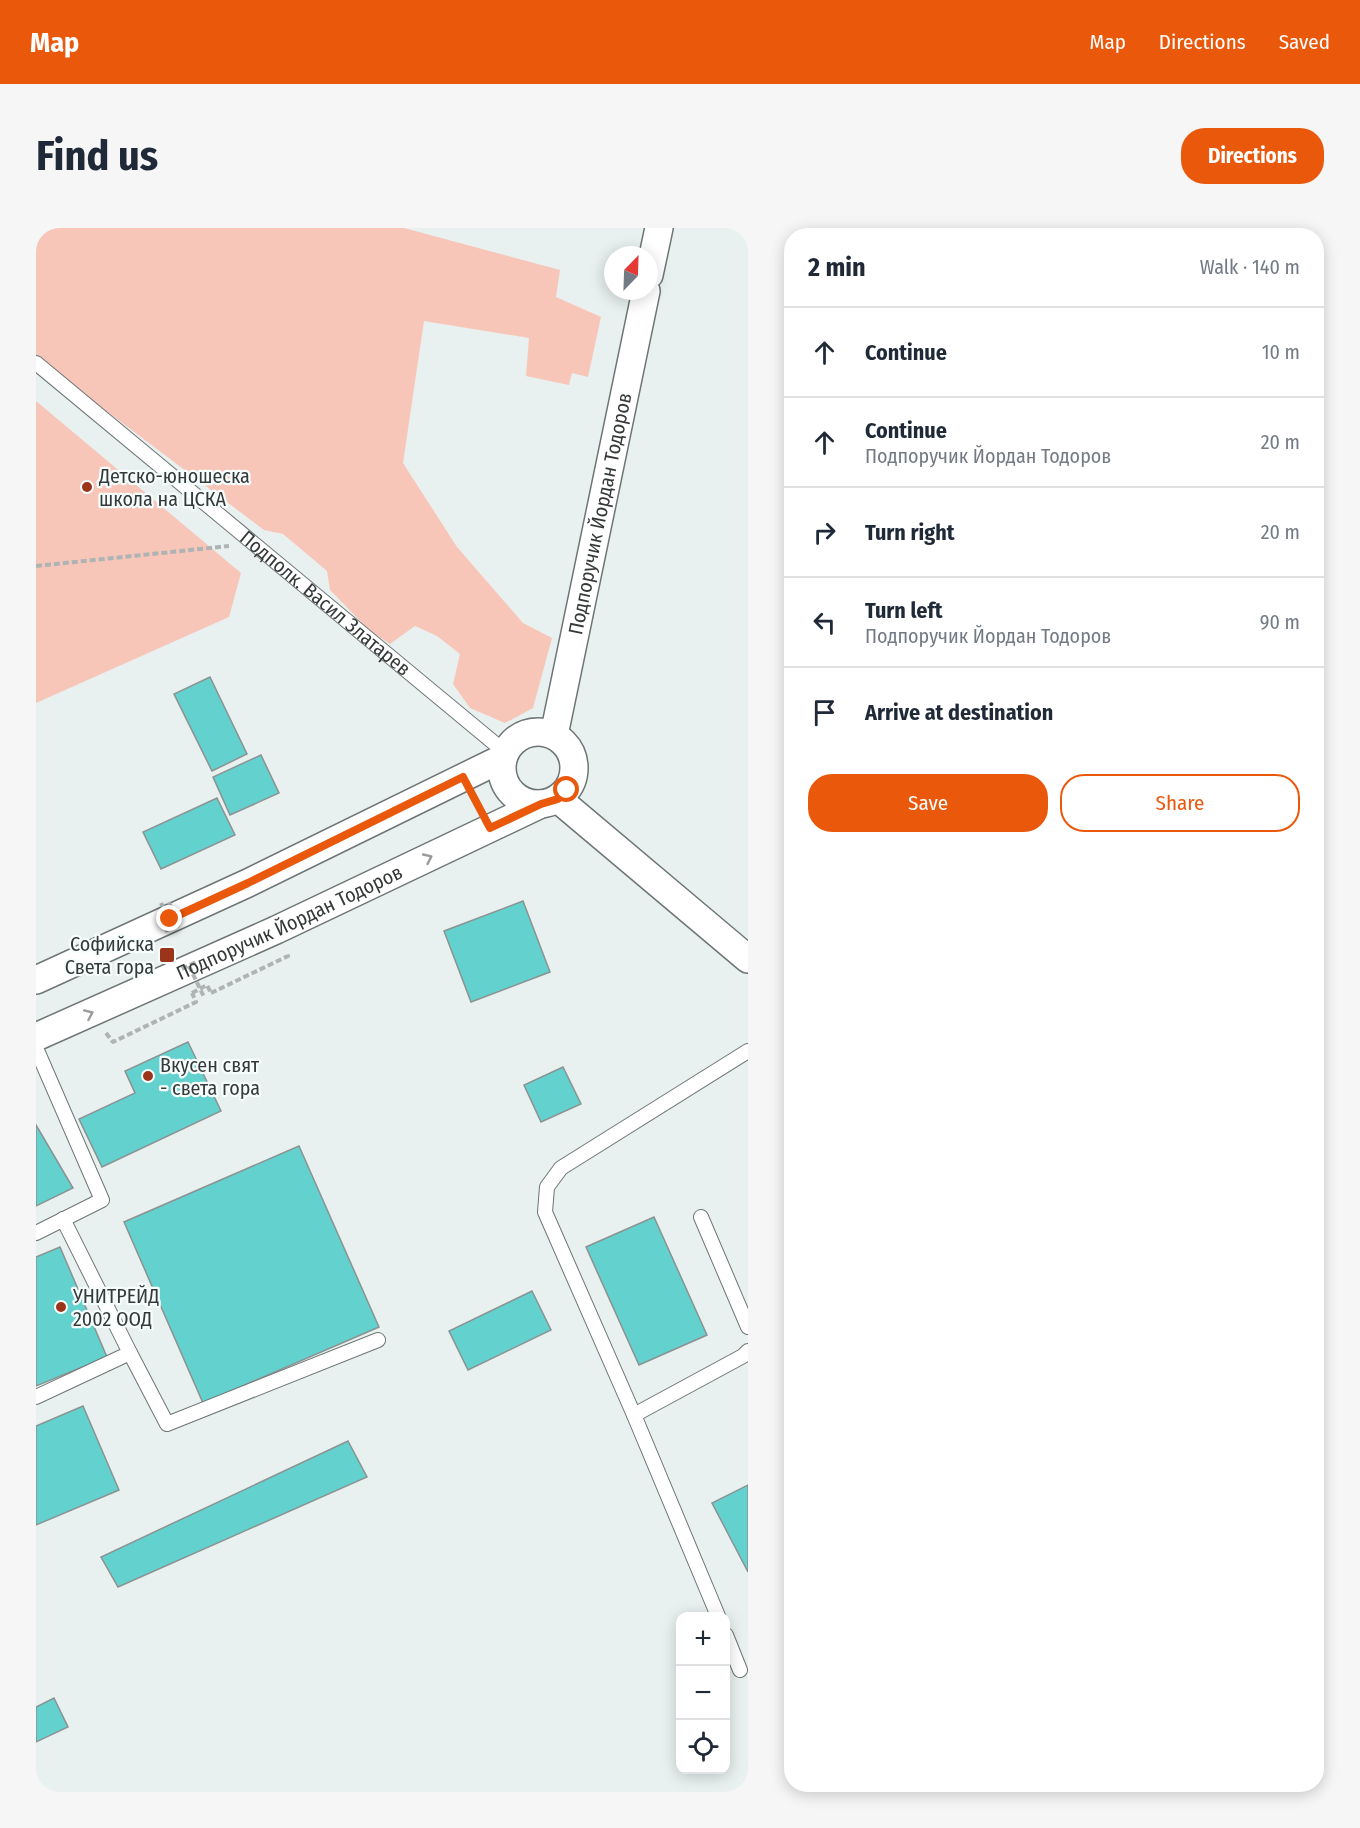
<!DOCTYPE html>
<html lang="en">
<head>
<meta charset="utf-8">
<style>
  body { margin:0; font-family:"Fira Sans Condensed",sans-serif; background:#f6f6f7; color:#1f2937 }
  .controls { position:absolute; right:18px; bottom:18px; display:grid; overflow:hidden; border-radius:12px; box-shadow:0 3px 15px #0003 }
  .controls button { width:54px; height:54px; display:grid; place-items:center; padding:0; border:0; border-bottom:2px solid #e0e1e3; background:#fff; color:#1f2937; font:30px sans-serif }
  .compass { position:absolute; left:568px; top:18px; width:54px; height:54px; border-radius:50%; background:#fff; box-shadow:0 3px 15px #0003; rotate:23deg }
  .stop { position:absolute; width:18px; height:18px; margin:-14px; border:4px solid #ea580c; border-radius:50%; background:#fff }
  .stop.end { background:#ea580c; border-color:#fff; box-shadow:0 2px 6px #0008 }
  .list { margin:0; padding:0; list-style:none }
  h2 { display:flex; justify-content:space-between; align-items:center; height:78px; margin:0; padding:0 24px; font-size:26px }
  h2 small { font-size:20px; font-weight:400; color:#747a83 }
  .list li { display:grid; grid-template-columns:39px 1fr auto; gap:18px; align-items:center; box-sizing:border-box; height:90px; padding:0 24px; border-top:2px solid #e0e1e3 }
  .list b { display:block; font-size:22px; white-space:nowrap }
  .list p { margin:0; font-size:20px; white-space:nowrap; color:#747a83 }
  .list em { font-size:20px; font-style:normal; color:#747a83 }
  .actions { display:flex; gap:12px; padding:18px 24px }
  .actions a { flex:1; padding:14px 0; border:2px solid #ea580c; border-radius:24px; text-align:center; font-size:21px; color:#ea580c }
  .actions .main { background:#ea580c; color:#fff }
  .icon { flex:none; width:33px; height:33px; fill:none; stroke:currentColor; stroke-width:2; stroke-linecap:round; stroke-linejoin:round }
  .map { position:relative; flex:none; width:712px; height:1564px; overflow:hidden; border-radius:24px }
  header { display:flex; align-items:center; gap:36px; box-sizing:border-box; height:84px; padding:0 30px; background:#ea580c; color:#fff }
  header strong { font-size:28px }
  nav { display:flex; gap:33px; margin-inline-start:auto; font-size:21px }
  .intro { display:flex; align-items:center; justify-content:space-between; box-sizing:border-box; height:144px; padding:0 36px }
  h1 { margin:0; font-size:42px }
  .button { padding:15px 27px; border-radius:24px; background:#ea580c; color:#fff; font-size:21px; font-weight:700 }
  main { display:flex; gap:36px; padding:0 36px }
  aside { flex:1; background:#fff; border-radius:24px; box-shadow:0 3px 15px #0003 }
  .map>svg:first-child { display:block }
  .green { fill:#f8c6b9 }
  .building { fill:#63d1ce; stroke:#8b9292; stroke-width:1.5 }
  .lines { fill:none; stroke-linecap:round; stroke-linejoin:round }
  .lane-casing { stroke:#6e7575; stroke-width:16 }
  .street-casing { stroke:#6e7575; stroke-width:30 }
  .path { stroke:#aeb4b4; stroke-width:4; stroke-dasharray:6 3; stroke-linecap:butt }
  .lane { stroke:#fff; stroke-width:14 }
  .street { stroke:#fff; stroke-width:27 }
  .path-bridge { stroke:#aeb4b4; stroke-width:4; stroke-dasharray:6 3; stroke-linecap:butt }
  .oneway { stroke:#9a9c9c }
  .route { stroke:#ea580c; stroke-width:8 }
  .poi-dot { fill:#9c341a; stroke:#f6fefd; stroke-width:2 }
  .labels { text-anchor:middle; stroke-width:4.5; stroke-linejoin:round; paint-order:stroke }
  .poi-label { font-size:20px; fill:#363939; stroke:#f6fefd; text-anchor:start }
  .street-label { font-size:20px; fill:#363939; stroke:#f6fefd }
</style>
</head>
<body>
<header>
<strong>Map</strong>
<nav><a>Map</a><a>Directions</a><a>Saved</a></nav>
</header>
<div class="intro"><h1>Find us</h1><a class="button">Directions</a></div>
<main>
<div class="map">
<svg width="712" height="1564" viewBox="0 0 712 1564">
  <rect width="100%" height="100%" fill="#e8f0f0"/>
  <g class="green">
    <polygon points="0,0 368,0 524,42 520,69 565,89 552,149 536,145 533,157 490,148 493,110 388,93 367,235 421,319 487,395 516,410 497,480 469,495 434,480 417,456 424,426 401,408 379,398 354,416 333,402 294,362 291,343 247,306 228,302 56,172 0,127"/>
    <polygon points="0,173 205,345 193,389 0,475"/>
  </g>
  <g class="building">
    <polygon points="174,449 211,526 176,543 138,466"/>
    <polygon points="225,527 243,565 194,587 177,549"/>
    <polygon points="181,570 199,607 125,641 107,604"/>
    <polygon points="487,673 514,744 435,774 408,703"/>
    <polygon points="152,814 185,883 66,939 43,891 99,865 89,843"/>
    <polygon points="527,839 545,876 505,894 488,857"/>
    <polygon points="0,897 37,960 0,978"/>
    <polygon points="263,918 343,1099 167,1175 88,994"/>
    <polygon points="618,989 671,1107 603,1137 550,1019"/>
    <polygon points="24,1019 71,1129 0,1158 0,1029"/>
    <polygon points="496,1063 515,1102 432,1142 413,1103"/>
    <polygon points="47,1178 83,1262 0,1297 0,1198"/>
    <polygon points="312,1213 331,1249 82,1359 65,1329"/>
    <polygon points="712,1257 712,1344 676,1275"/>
    <polygon points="18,1470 32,1499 0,1514 0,1479"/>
  </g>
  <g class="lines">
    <defs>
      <g id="lane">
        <path id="s1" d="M0,135l469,389"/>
        <polyline points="0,820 66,972 0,1005"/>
        <polyline points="665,989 712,1099"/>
        <polyline points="94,1125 131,1196 342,1112"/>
        <polyline points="0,1169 94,1125 27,991"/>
        <polyline points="598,1187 707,1128 712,1123"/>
        <polyline points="682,1388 598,1187 509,984 511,959 525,940 712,823"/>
        <polyline points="690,1407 704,1442"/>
      </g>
      <g id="street">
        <polyline points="613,47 623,0"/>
        <circle cx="502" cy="540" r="36"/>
        <path id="s2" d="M518,507l92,-444"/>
        <polyline points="522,571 712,731"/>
        <polyline points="0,752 212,655 467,530"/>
        <path id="s3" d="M0,809l240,-107 265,-126"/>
      </g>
    </defs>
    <use href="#lane" class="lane-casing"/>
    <use href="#street" class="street-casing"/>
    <g class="path">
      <polyline points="0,338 193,318"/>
      <polyline points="175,765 252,728 251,725"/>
      <polyline points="70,805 77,814 160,774 156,765"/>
    </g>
    <use href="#lane" class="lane"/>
    <use href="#street" class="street"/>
    <g class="path-bridge">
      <polyline points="125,675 136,700"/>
      <polyline points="121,688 136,681 132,673"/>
      <polyline points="129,703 143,697"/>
      <polyline points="153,738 168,769"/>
      <polyline points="146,741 160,734"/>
      <polyline points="156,765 171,757 175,765"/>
    </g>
  </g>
  <defs><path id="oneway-chevron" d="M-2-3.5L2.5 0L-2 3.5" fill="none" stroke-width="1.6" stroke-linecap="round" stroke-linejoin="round" transform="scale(1.5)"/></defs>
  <g class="oneway">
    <use href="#oneway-chevron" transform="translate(392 630) rotate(-25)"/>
    <use href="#oneway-chevron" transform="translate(53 786) rotate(-24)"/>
  </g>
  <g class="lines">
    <polyline class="route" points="134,691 212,655 427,549 454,600 505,576 522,571 531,562"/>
  </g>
  <g class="poi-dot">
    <circle cx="51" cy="259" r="6"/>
    <rect x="123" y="719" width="16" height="16" rx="3"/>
    <circle cx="112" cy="848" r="6"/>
    <circle cx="25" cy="1079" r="6"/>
  </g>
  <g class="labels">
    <g class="poi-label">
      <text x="63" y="255">Детско-юношеска<tspan x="63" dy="23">школа на ЦСКА</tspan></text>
      <text x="118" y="723" text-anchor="end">Софийска<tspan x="118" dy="23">Света гора</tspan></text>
      <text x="124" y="844">Вкусен свят<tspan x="124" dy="23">- света гора</tspan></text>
      <text x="37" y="1075">УНИТРЕЙД<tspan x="37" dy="23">2002 ООД</tspan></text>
    </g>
    <g class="street-label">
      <text dy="7" stroke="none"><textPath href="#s2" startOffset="226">Подпоручик Йордан Тодоров</textPath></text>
      <text dy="7" stroke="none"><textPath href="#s1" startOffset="376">Подполк. Васил Златарев</textPath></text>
      <text dy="7" stroke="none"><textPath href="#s3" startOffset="278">Подпоручик Йордан Тодоров</textPath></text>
    </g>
  </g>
</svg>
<div class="controls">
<button>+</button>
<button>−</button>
<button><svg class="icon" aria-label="locate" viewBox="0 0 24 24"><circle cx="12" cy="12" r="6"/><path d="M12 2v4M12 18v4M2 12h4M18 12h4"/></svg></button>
</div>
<svg class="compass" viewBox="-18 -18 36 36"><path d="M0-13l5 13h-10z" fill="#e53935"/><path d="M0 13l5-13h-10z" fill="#747a83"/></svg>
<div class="stop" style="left:531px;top:562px"></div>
<div class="stop end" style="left:134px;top:691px"></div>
</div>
<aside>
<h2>2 min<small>Walk · 140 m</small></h2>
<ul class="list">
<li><svg class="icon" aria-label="ahead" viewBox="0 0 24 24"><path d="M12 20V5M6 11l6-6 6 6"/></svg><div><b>Continue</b></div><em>10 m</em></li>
<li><svg class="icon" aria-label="ahead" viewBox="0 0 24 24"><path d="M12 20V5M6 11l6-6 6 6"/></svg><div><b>Continue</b><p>Подпоручик Йордан Тодоров</p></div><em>20 m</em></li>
<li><svg class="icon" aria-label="right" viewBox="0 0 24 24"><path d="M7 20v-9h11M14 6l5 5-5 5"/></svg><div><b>Turn right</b></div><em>20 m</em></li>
<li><svg class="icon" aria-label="left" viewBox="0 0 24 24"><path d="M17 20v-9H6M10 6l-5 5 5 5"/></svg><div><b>Turn left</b><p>Подпоручик Йордан Тодоров</p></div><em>90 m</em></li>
<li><svg class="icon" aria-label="arrive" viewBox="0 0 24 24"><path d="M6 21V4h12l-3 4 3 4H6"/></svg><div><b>Arrive at destination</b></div></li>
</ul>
<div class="actions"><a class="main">Save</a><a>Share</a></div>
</aside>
</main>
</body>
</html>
